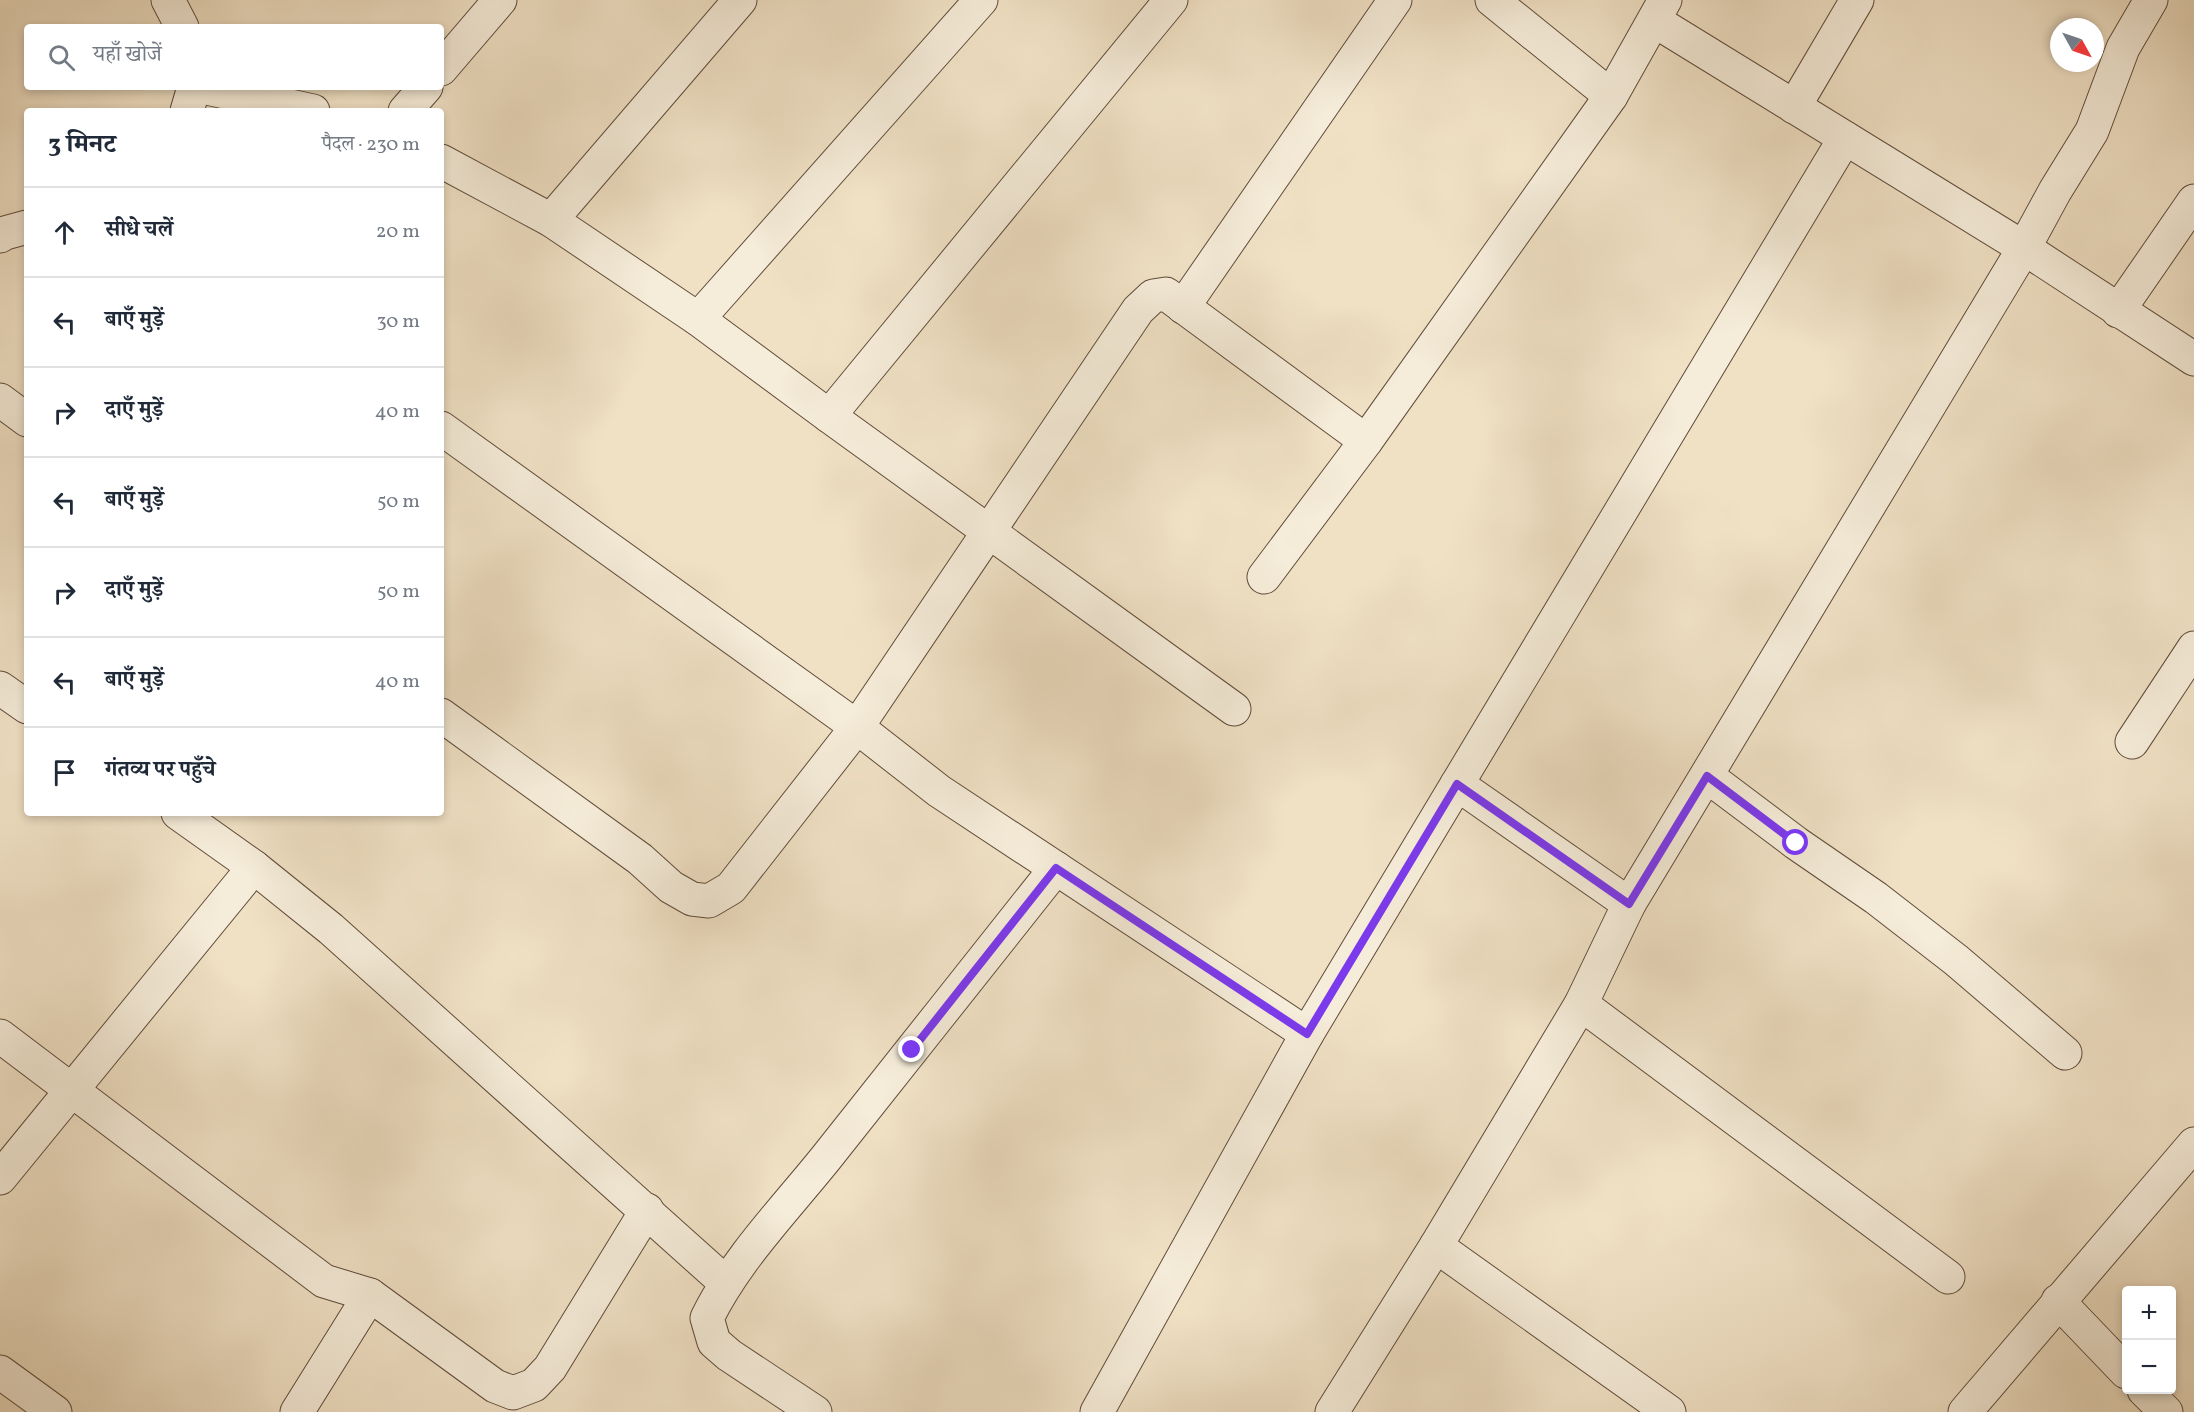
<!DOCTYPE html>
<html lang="hi">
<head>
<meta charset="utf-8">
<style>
  body { margin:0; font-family:Vollkorn,"Noto Serif Devanagari",serif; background:#f2f2f3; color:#1f2937 }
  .controls { position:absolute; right:18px; bottom:18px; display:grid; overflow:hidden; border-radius:6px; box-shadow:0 3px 9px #0003 }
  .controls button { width:54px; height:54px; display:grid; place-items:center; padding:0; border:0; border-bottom:2px solid #e0e1e3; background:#fff; color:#1f2937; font:30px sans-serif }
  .compass { position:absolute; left:2050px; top:18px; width:54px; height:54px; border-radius:50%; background:#fff; box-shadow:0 3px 9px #0003; rotate:130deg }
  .stop { position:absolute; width:18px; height:18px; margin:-14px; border:4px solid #7c3aed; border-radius:50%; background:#fff }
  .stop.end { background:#7c3aed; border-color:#fff; box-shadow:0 2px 6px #0008 }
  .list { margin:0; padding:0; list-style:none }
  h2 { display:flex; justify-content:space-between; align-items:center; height:78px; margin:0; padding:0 24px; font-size:26px }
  h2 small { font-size:20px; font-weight:400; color:#747a83 }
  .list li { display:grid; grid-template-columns:39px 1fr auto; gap:18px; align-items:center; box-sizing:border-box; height:90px; padding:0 24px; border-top:2px solid #e0e1e3 }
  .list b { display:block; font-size:22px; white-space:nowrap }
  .list em { font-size:20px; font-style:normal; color:#747a83 }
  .icon { flex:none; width:33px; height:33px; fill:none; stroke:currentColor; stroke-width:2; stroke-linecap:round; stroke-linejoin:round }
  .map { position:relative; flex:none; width:2194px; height:1412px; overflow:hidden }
  .search { position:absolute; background:#fff; box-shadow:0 3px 9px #0003; left:24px; top:24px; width:420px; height:66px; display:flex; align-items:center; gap:15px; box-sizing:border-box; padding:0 21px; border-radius:6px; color:#747a83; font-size:22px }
  .panel { position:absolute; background:#fff; box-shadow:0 3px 9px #0003; left:24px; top:108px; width:420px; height:708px; border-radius:6px }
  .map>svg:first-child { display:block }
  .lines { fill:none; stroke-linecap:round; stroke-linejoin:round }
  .minor-casing { stroke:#604c3b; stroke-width:35 }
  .minor { stroke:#f5ecd9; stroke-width:33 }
  .route { stroke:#7c3aed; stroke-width:8 }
</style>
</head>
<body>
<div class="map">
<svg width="2194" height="1412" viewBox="0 0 2194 1412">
  <rect width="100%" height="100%" fill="#f0e1c5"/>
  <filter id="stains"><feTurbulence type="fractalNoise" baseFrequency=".00333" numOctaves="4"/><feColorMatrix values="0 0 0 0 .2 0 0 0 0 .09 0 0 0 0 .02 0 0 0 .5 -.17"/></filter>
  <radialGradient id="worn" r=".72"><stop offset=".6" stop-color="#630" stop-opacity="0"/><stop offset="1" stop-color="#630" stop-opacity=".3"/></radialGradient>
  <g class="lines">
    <defs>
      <g id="minor">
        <polyline points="168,0 182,27"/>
        <polyline points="1492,0 1611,96"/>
        <polyline points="1655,21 2024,248 2194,359"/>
        <polyline points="441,69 500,0"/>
        <polyline points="202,87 313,111"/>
        <polyline points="1794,107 1857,0"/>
        <polyline points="187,111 194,87"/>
        <polyline points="405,111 426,87"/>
        <polyline points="441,161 551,220 698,319 829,416 1234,709"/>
        <polyline points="551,220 740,0"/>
        <polyline points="0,236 5,233 27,227"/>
        <polyline points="1183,307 1395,0"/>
        <polyline points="2118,311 2194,201"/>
        <polyline points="698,319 981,0"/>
        <polyline points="0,400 27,420"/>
        <polyline points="829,416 1171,0"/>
        <polyline points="441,428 857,727 939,791 1307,1034"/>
        <polyline points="1264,577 1366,441 1611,96 1665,0"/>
        <polyline points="0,688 27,707"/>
        <polyline points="441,715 640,859 671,887 692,899 709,901 731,888 857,727 1138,310 1153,296 1166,294 1366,441"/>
        <polyline points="2132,742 2194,648"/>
        <polyline points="1707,776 1796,843 1876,898 1956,960 2065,1053"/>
        <polyline points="1457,784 1629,904"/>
        <polyline points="178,813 254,867 331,929 726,1283"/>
        <polyline points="1581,1004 1948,1277"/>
        <polyline points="0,1036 324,1281 370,1295 495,1386 513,1393 534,1385 550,1368 647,1210"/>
        <polyline points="0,1178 254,867"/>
        <polyline points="1436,1246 1669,1412"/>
        <polyline points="2058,1301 2126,1372"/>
        <polyline points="0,1372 55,1412"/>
        <polyline points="2144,1390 2166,1412"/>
        <polyline points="297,1412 370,1295"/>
        <path d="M815,1412l-86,-57 -15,-13 -7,-24c29,-59 78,-109 119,-160 77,-97 153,-193 230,-290"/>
        <polyline points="1097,1412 1307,1034 1845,138"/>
        <polyline points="1332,1412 1436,1246 1581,1004 1629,904 2024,248 2055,191 2092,131 2123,48 2151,0"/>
        <polyline points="1965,1412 2194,1144"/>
      </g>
    </defs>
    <use href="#minor" class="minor-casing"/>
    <use href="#minor" class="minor"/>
  </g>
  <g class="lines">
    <polyline class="route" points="912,1050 1056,868 1307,1034 1457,784 1629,904 1707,776 1796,843"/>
  </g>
  <rect width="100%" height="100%" filter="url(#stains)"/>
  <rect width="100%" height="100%" fill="url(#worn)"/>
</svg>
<div class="controls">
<button>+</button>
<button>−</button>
</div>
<svg class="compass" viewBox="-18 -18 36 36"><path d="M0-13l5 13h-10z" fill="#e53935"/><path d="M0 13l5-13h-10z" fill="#747a83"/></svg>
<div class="stop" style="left:1796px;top:843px"></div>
<div class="stop end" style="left:912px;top:1050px"></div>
<div class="search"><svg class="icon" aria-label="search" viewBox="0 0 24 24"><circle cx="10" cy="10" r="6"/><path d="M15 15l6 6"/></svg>यहाँ खोजें</div>
<section class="panel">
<h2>3 मिनट<small>पैदल · 230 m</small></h2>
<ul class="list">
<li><svg class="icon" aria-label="ahead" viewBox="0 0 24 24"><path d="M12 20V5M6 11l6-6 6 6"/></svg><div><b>सीधे चलें</b></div><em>20 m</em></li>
<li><svg class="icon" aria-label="left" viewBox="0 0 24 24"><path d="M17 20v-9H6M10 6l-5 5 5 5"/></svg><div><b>बाएँ मुड़ें</b></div><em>30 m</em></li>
<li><svg class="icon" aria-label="right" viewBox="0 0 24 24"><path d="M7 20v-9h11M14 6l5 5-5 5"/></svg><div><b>दाएँ मुड़ें</b></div><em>40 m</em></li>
<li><svg class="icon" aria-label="left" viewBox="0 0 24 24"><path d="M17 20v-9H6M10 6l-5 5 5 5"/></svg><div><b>बाएँ मुड़ें</b></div><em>50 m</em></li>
<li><svg class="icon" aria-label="right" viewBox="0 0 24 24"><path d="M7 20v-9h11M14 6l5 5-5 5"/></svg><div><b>दाएँ मुड़ें</b></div><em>50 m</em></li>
<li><svg class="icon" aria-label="left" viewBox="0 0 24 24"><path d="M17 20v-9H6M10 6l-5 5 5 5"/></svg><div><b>बाएँ मुड़ें</b></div><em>40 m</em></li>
<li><svg class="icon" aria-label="arrive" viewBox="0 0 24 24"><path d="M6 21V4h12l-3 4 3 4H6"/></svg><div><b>गंतव्य पर पहुँचे</b></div></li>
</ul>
</section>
</div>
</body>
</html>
